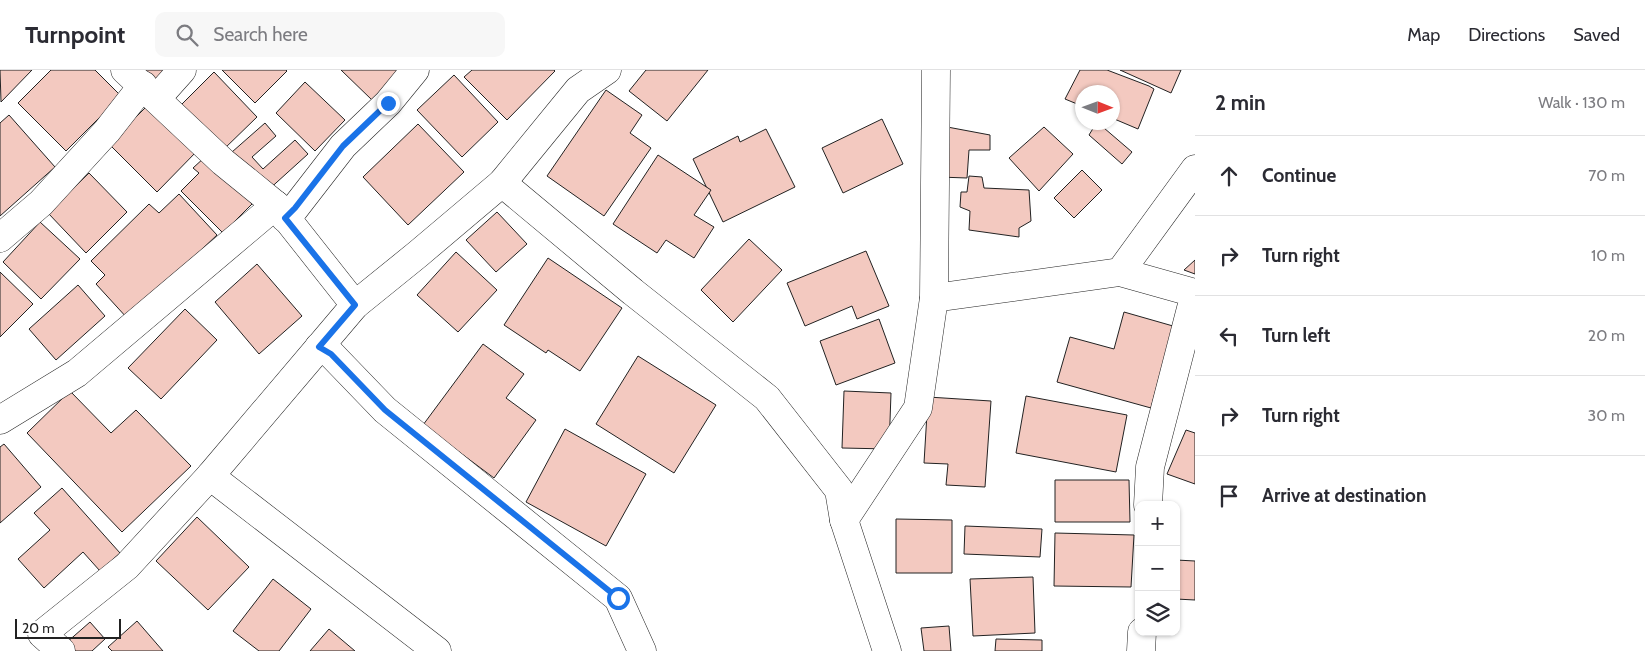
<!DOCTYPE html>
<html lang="en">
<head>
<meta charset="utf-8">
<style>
  body { margin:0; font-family:Cabin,sans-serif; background:#f7f7f7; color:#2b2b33 }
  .controls { position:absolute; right:15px; bottom:15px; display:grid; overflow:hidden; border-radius:10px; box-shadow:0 1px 4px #0004 }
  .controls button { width:45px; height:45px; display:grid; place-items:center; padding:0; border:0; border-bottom:1px solid #e1e1e2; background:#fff; color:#2b2b33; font:25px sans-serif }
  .compass { position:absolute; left:1075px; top:15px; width:45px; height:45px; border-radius:50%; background:#fff; box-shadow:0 1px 4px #0004; rotate:91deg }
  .scale { position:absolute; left:15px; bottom:12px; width:106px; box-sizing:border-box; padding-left:5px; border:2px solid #222; border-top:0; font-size:14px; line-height:18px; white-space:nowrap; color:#222; -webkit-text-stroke:4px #fff; paint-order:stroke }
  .stop { position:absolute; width:15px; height:15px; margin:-11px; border:4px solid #1a73e8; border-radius:50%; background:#fff }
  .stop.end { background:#1a73e8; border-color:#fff; box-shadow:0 1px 5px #0008 }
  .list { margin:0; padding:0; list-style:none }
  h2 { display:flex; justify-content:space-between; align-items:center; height:65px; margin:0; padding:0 20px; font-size:21px }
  h2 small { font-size:16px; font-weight:400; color:#7c7c81 }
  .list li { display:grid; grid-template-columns:32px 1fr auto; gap:15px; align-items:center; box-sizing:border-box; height:80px; padding:0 20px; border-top:1px solid #e1e1e2 }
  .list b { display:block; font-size:19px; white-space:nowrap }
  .list em { font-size:16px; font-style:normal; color:#7c7c81 }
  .icon { flex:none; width:28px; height:28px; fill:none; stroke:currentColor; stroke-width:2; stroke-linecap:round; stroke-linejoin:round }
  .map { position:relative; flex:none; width:1195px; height:581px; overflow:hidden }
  header { display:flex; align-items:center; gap:30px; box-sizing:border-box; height:70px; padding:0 25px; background:#fff; border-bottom:1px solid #e1e1e2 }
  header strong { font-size:24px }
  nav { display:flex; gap:28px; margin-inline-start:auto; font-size:18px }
  .search { width:350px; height:45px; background:#f7f7f7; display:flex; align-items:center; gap:12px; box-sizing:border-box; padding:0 18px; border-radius:10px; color:#7c7c81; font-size:19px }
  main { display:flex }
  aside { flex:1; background:#fff }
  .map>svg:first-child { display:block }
  .building { fill:#f3c9c0; stroke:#222 }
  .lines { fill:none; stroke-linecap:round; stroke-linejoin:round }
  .minor-casing { stroke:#222; stroke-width:29 }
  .minor { stroke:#fff; stroke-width:28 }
  .route { stroke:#1a73e8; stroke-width:6 }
</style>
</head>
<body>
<header>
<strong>Turnpoint</strong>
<div class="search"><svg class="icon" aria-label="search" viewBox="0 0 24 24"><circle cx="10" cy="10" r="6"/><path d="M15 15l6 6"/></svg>Search here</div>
<nav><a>Map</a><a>Directions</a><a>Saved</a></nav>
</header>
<main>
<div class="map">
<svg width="1195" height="581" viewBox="0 0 1195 581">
  <rect width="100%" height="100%" fill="#fff"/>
  <g class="building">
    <polygon points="0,0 32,0 1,32"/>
    <polygon points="51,0 95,0 121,26 66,81 18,33"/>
    <polygon points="137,0 170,0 153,16"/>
    <polygon points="222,0 286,0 287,1 255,33"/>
    <polygon points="341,0 400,0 372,30"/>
    <polygon points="472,0 554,0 555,1 507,50 464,7"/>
    <polygon points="646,0 708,0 667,51 629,21"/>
    <polygon points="1080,0 1107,0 1149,16 1154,19 1138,59 1112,48 1112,22 1082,22 1082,36 1065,29"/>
    <polygon points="1120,0 1181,0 1171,23"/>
    <polygon points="214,2 257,47 223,80 180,36"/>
    <polygon points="454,5 498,52 462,87 417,40"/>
    <polygon points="305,12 345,50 315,81 276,43"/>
    <polygon points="606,20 642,45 630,63 651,78 604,146 547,106"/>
    <polygon points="150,33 198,80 157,122 109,74"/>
    <polygon points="9,45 55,97 0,146 0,53"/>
    <polygon points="882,49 903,94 843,123 822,78"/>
    <polygon points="1097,52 1132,82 1122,94 1089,65"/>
    <polygon points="265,53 276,66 252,87 263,99 295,70 308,84 266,122 232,82"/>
    <polygon points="418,54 464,102 408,155 363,107"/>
    <polygon points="942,56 990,65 990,80 969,80 967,108 939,107"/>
    <polygon points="1044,57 1073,84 1039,121 1009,88"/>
    <polygon points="766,59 795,117 723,152 693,89 738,66 740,72"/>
    <polygon points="658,85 711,120 694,145 714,157 694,188 666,170 657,183 613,154"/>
    <polygon points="205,87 252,134 223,163 181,121 199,103 193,98"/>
    <polygon points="1082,100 1102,120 1074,148 1054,128"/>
    <polygon points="89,103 127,142 86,183 48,143"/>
    <polygon points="969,106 982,107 984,118 1029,120 1031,151 1019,158 1019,167 969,160 970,141 960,137 961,122 967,122"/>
    <polygon points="179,124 217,165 128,249 96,214 105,205 91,191 149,134 159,143"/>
    <polygon points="497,142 527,174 496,202 466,170"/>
    <polygon points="40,152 80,189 41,229 3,192"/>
    <polygon points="749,169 782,200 733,252 701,220"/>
    <polygon points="866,181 889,236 857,249 852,236 805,256 787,213"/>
    <polygon points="456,182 497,220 458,262 417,225"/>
    <polygon points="548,188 622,238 580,301 548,280 546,283 504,255"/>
    <polygon points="1195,190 1195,204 1184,200"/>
    <polygon points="257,194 302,246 259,284 215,232"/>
    <polygon points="0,202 33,234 0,267"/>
    <polygon points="78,215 105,246 56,290 29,259"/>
    <polygon points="185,239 217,270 161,329 128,298"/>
    <polygon points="1124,242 1173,256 1151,338 1057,312 1070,267 1114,279"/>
    <polygon points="879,249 895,293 836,315 820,271"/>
    <polygon points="483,274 524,304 506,328 536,350 494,408 423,355"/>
    <polygon points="638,286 716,335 674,403 596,354"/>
    <polygon points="70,321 111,363 136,340 191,396 122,462 27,363"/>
    <polygon points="844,321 891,323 889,379 842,378"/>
    <polygon points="1026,326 1127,345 1116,402 1016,383"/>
    <polygon points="928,327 991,331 985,417 946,415 948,394 924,393"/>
    <polygon points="565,359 646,404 606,476 526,432"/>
    <polygon points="1186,360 1195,363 1195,414 1167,404"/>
    <polygon points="4,374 41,417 0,453 0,377"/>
    <polygon points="1055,410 1129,410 1130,452 1055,452"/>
    <polygon points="62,418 120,483 100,501 83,482 44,518 18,489 50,460 34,443"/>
    <polygon points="197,447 249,497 208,540 156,491"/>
    <polygon points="896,449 952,450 952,503 896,503"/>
    <polygon points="965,456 1042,459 1040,487 964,484"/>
    <polygon points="1055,463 1134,465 1131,517 1054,516"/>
    <polygon points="1176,490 1195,491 1195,530 1176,529"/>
    <polygon points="1033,507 1035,563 973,566 970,509"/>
    <polygon points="273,509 311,539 279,581 259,581 233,561"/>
    <polygon points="137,551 163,581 112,581 108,577"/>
    <polygon points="90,552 105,569 92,581 72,581 66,573"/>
    <polygon points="949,556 951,581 924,581 921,558"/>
    <polygon points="329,559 355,581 310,581"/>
    <polygon points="996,569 1042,570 1042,581 995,581"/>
  </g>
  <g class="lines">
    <defs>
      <g id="minor">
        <polyline points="125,0 223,92 276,135 355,235"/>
        <polyline points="157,28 182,0"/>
        <polyline points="502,113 633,222 767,328 839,420 844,450 887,581"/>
        <polyline points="285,148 295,138 343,76 388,33 415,0"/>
        <polyline points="0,168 41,133 107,61 143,15"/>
        <polyline points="1120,202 1195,99"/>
        <polyline points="934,228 1120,202 1195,223 1150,397 1148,435"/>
        <polyline points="319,277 331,284 385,340 618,528 642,581"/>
        <polyline points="0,350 77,303 276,135"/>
        <polyline points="210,406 437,581"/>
        <polyline points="844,450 918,338 934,228 936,0"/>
        <polyline points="61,581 42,564 127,496 210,406 355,235 418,184 502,113 578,20 607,0"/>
        <polyline points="1141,581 1142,562"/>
      </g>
    </defs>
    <use href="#minor" class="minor-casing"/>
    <use href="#minor" class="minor"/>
  </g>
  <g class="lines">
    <polyline class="route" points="388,33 343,76 295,138 285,148 355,235 319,277 331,284 385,340 618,528"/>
  </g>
</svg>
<div class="controls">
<button>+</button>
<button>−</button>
<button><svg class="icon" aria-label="layers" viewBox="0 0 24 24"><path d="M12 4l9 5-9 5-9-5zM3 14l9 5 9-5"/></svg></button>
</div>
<svg class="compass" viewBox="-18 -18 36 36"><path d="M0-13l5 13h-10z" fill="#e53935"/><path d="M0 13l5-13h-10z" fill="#7c7c81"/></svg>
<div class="scale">20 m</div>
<div class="stop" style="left:618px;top:528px"></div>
<div class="stop end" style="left:388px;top:33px"></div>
</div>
<aside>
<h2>2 min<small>Walk · 130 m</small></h2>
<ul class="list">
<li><svg class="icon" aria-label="ahead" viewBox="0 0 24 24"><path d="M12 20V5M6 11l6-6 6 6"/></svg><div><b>Continue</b></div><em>70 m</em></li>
<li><svg class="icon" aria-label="right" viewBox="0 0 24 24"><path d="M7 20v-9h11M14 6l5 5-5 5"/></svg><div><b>Turn right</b></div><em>10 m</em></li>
<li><svg class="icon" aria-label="left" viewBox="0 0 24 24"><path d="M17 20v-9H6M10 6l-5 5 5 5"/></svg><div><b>Turn left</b></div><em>20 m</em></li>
<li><svg class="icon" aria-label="right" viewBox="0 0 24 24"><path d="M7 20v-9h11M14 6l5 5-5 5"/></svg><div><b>Turn right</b></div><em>30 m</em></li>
<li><svg class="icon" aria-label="arrive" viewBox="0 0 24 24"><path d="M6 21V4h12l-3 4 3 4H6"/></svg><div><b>Arrive at destination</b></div></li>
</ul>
</aside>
</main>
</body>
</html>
